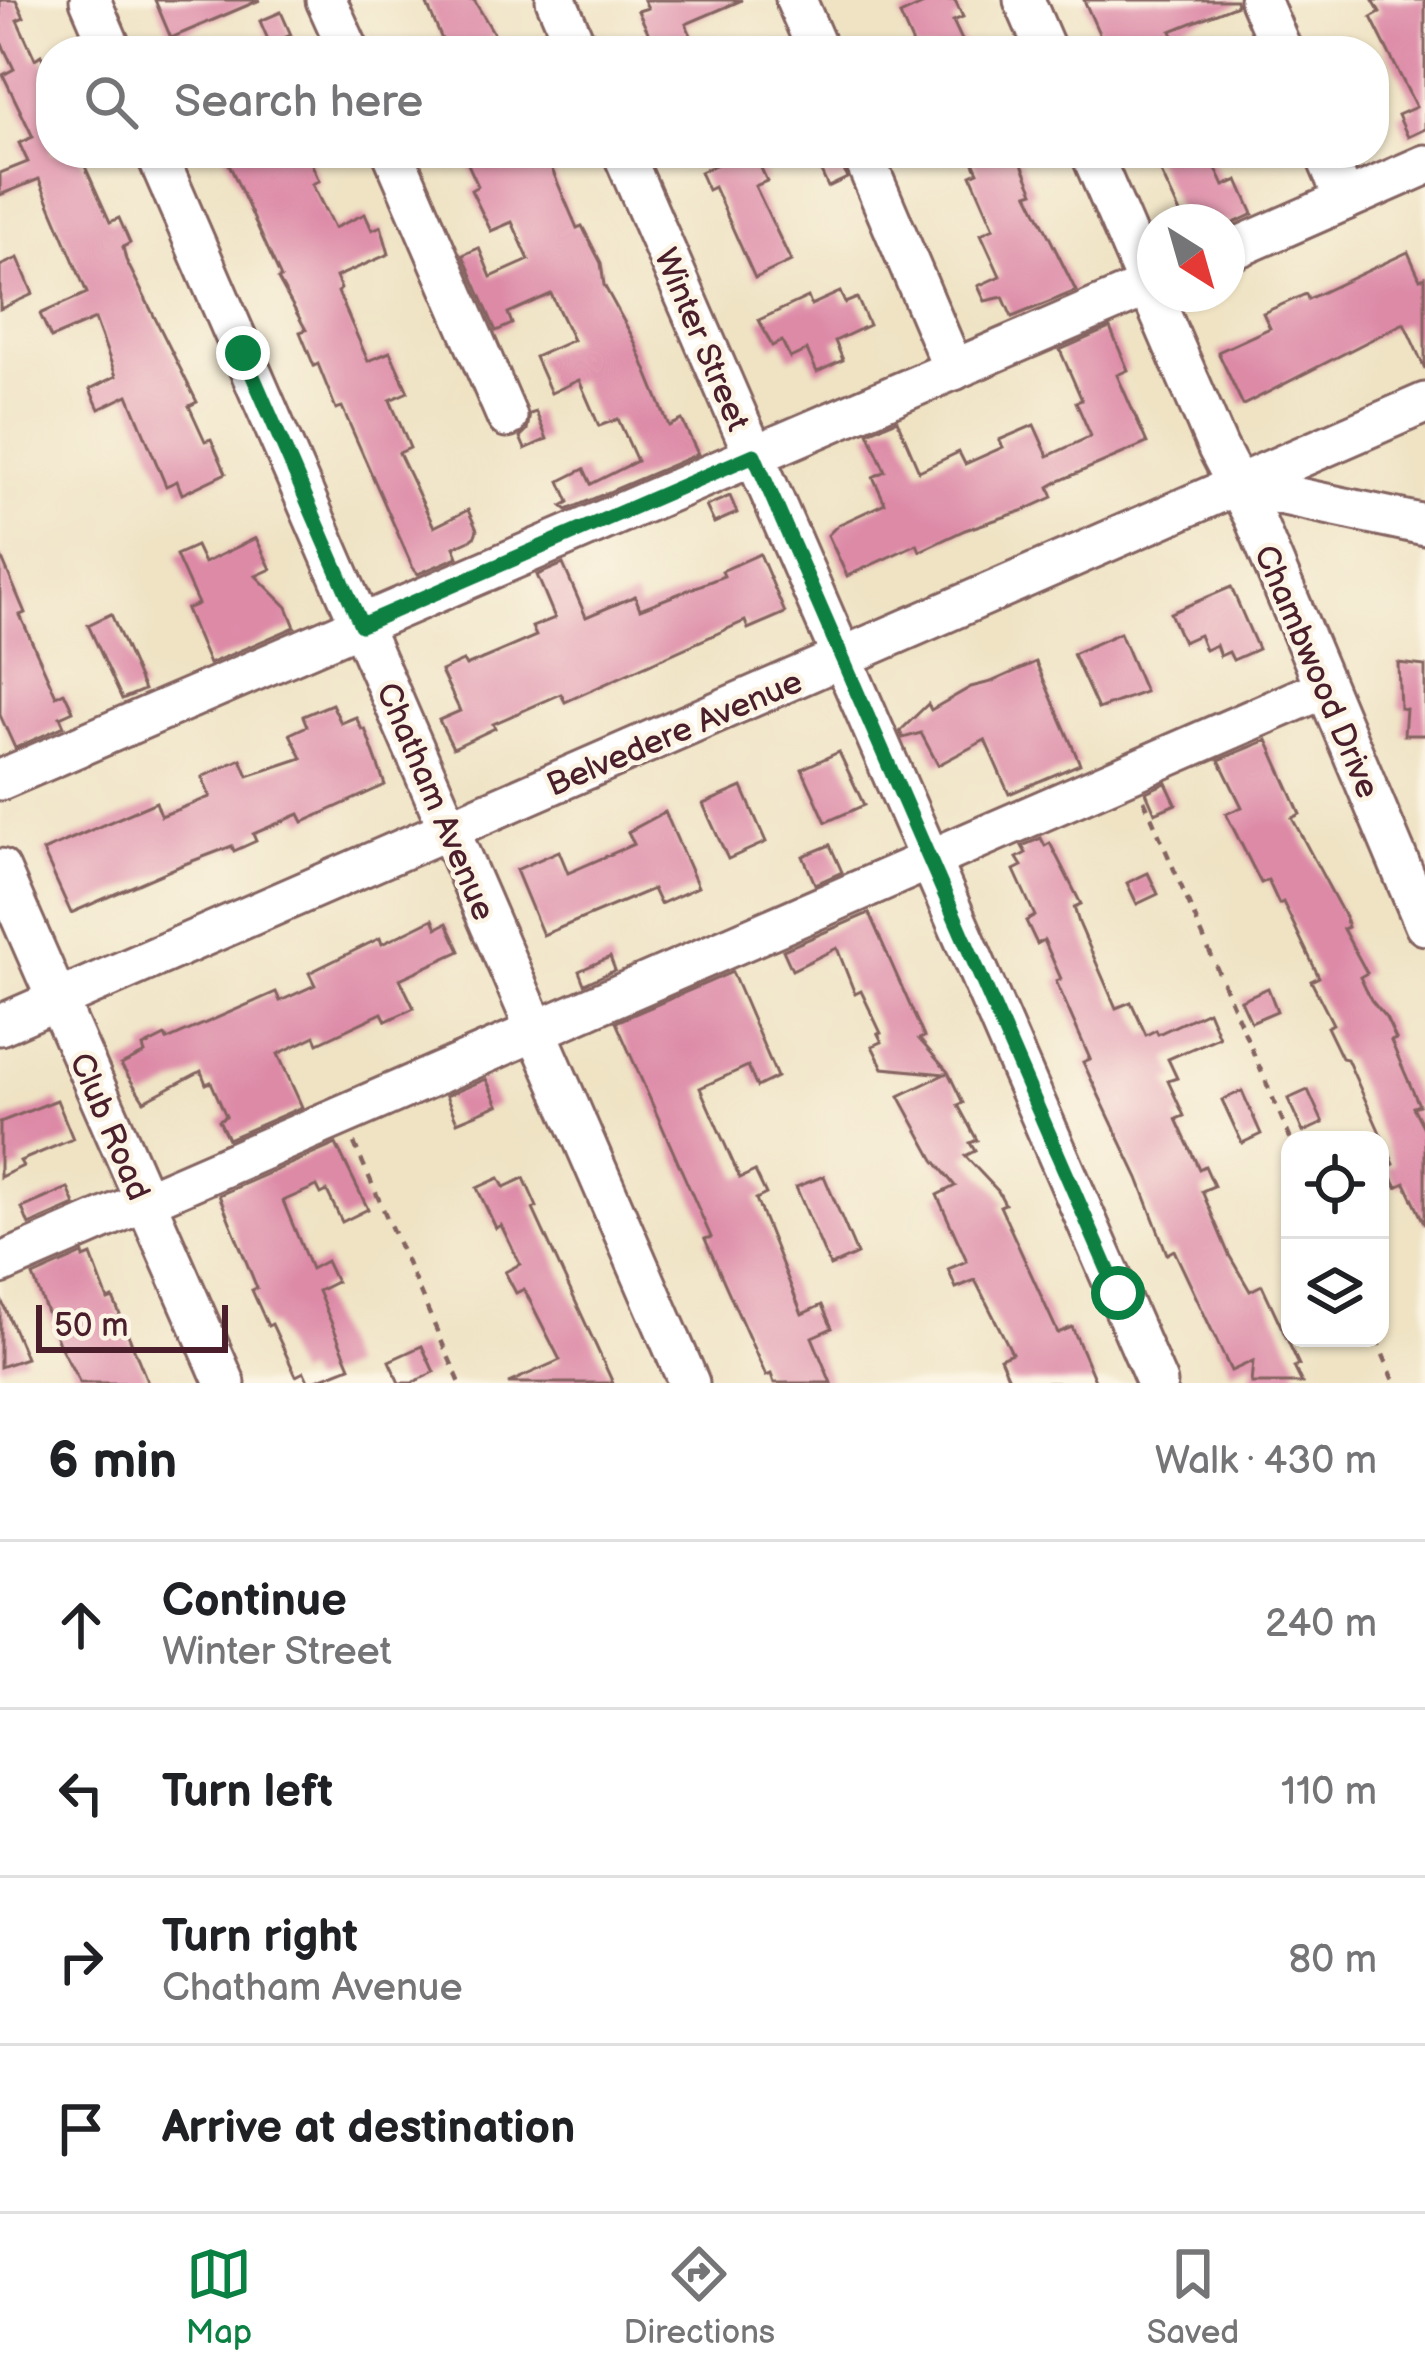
<!DOCTYPE html>
<html lang="en">
<head>
<meta charset="utf-8">
<style>
  body { margin:0; font-family:"Balsamiq Sans",sans-serif; background:#f2f2f2; color:#202124 }
  .controls { position:absolute; right:36px; bottom:36px; display:grid; overflow:hidden; border-radius:24px; box-shadow:0 3px 9px #0004 }
  .controls button { width:108px; height:108px; display:grid; place-items:center; padding:0; border:0; border-bottom:3px solid #e0e0e0; background:#fff; color:#202124; font:60px sans-serif }
  .compass { position:absolute; left:1137px; top:204px; width:108px; height:108px; border-radius:50%; background:#fff; box-shadow:0 3px 9px #0004; rotate:143deg }
  .scale { position:absolute; left:36px; bottom:30px; width:192px; box-sizing:border-box; padding-left:12px; border:6px solid #4a1f2b; border-top:0; font-size:33px; line-height:42px; white-space:nowrap; color:#4a1f2b; -webkit-text-stroke:9px #fcf5e5; paint-order:stroke }
  .stop { position:absolute; width:36px; height:36px; margin:-27px; border:9px solid #0b8043; border-radius:50%; background:#fff }
  .stop.end { background:#0b8043; border-color:#fff; box-shadow:0 3px 12px #0008 }
  .list { margin:0; padding:0; list-style:none }
  h2 { display:flex; justify-content:space-between; align-items:center; height:156px; margin:0; padding:0 48px; font-size:51px }
  h2 small { font-size:39px; font-weight:400; color:#757577 }
  .list li { display:grid; grid-template-columns:78px 1fr auto; gap:36px; align-items:center; box-sizing:border-box; height:168px; padding:0 48px; border-top:3px solid #e0e0e0 }
  .list b { display:block; font-size:45px; white-space:nowrap }
  .list p { margin:0; font-size:39px; white-space:nowrap; color:#757577 }
  .list em { font-size:39px; font-style:normal; color:#757577 }
  .icon { flex:none; width:66px; height:66px; fill:none; stroke:currentColor; stroke-width:2; stroke-linecap:round; stroke-linejoin:round }
  .map { position:relative; flex:none; width:1425px; height:1383px; overflow:hidden }
  .search { position:absolute; background:#fff; box-shadow:0 3px 9px #0004; left:36px; right:36px; top:36px; height:132px; display:flex; align-items:center; gap:30px; box-sizing:border-box; padding:0 42px; border-radius:48px; color:#757577; font-size:45px }
  .sheet { height:828px; background:#fff }
  nav { display:flex; justify-content:space-around; align-items:center; box-sizing:border-box; height:168px; border-top:3px solid #e0e0e0; background:#fff; font-size:33px; color:#757577 }
  nav a { display:grid; justify-items:center; gap:6px }
  nav .on { color:#0b8043 }
  .map>svg:first-child { display:block }
  .building { fill:#dd8aa7 }
  .lines { fill:none; stroke-linecap:round; stroke-linejoin:round }
  .minor-casing { stroke:#846461; stroke-width:45 }
  .path { stroke:#846461; stroke-width:4.5; stroke-dasharray:9 9; stroke-linecap:butt }
  .minor { stroke:#fff; stroke-width:39 }
  .route { stroke:#0b8043; stroke-width:15 }
  .labels { text-anchor:middle; stroke-width:9; stroke-linejoin:round; paint-order:stroke }
  .street-label { font-size:33px; fill:#4a1f2b; stroke:#fcf5e5 }
</style>
</head>
<body>
<div class="map">
<svg width="1425" height="1383" viewBox="0 0 1425 1383">
  <rect width="100%" height="100%" fill="#fcf5e5"/>
  <filter id="ink" filterUnits="userSpaceOnUse"><feTurbulence type="fractalNoise" baseFrequency=".00833" numOctaves="2"/><feDisplacementMap in="SourceGraphic" scale="24" xChannelSelector="R" yChannelSelector="G"/><feConvolveMatrix kernelMatrix="1 2 1 2 8 2 1 2 1" color-interpolation-filters="sRGB"/></filter>
  <filter id="wash" filterUnits="userSpaceOnUse"><feTurbulence type="fractalNoise" baseFrequency=".004" numOctaves="4" result="noise"/><feDisplacementMap in="SourceGraphic" scale="48" xChannelSelector="R" yChannelSelector="G"/><feGaussianBlur stdDeviation="2.7" result="paint"/><feColorMatrix in="noise" values="0 0 0 0 0 0 0 0 0 0 0 0 0 0 0 0 0 1.4 0 .05"/><feComposite in="paint" operator="in"/></filter>
  <g filter="url(#wash)">
    <rect width="100%" height="100%" fill="#efe3c4"/>
    <g id="blocks">
      <g class="building">
        <polygon points="0,0 16,0 24,17 17,20 35,59 41,55 51,76 51,153 79,153 110,222 119,218 130,243 123,247 126,260 197,402 189,406 205,441 211,439 226,473 182,494 177,481 166,486 128,395 99,409 90,389 116,376 95,319 51,338 40,314 87,293 39,179 0,195 0,173 28,162 19,143 33,137 3,75 14,69 0,40"/>
        <polygon points="155,0 260,0 171,38"/>
        <polygon points="425,0 474,0 496,37 464,51 447,51"/>
        <polygon points="644,0 742,0 686,24 698,51 657,51 638,11 648,8"/>
        <polygon points="933,0 955,0 963,17 953,21 967,51 916,51 900,15"/>
        <polygon points="1084,0 1236,0 1237,5 1171,31 1180,51 1114,51 1107,36 1101,38"/>
        <polygon points="1373,0 1425,0 1425,129 1408,137 1398,115 1416,107 1371,17 1380,12"/>
        <polygon points="281,12 291,35 270,44 260,21"/>
        <polygon points="224,153 307,153 319,181 312,184 334,228 365,214 372,230 381,226 389,254 336,277 341,289 338,292 368,361 390,352 408,392 390,400 410,448 399,453 434,527 468,510 477,530 474,538 454,547 458,557 418,574 413,568 342,407 336,409 318,364 314,366 300,332 306,330 278,279 281,278"/>
        <polygon points="463,153 545,153 577,228 582,226 601,263 604,285 633,338 669,426 682,420 698,454 567,510 562,506 569,502 560,481 584,469 591,484 637,461 618,419 599,426 579,380 551,393 535,357 573,340 551,294 508,313 512,324 496,331 463,255 479,248 491,277 529,260 512,222 491,231 471,190 478,186"/>
        <polygon points="742,153 754,153 767,181 755,186 791,261 755,278 714,187 708,190 700,172"/>
        <polygon points="969,153 1017,153 1034,192 1028,194 1076,291 1012,317 1003,297 985,301 978,286 1000,276 981,234 994,228 971,175 978,172"/>
        <polygon points="1152,153 1209,153 1224,186 1238,180 1253,214 1227,226 1227,222 1184,222"/>
        <polygon points="839,157 847,178 828,187 819,167"/>
        <polygon points="1408,252 1420,279 1425,277 1425,369 1404,323 1243,405 1218,352 1270,328 1263,313 1306,294 1308,299"/>
        <polygon points="18,258 33,294 0,309 0,266"/>
        <polygon points="840,292 845,303 857,298 869,325 835,341 843,360 817,372 807,350 790,358 782,341 772,346 759,320 808,297 811,305"/>
        <polygon points="1110,328 1128,370 1117,375 1147,443 1059,481 1049,487 1053,497 1022,511 965,530 920,551 917,544 847,576 828,535 838,525 885,503 873,477 885,471 868,432 897,420 919,471 959,452 965,464 1003,447 999,440 1034,425 1048,456 1091,436 1076,402 1082,400 1060,350"/>
        <polygon points="536,412 547,439 525,449 520,437 527,430 530,414"/>
        <polygon points="730,496 737,513 714,523 706,506"/>
        <polygon points="256,538 271,569 256,576 287,607 295,627 209,664 186,609 198,604 176,555 196,546 204,563"/>
        <polygon points="0,554 25,613 20,615 56,696 64,692 73,711 60,717 64,726 15,748 0,715"/>
        <polygon points="760,554 785,613 748,629 745,621 565,702 561,694 493,724 495,728 453,748 439,720 460,711 441,671 463,661 466,666 536,636 532,627 555,618 537,575 563,564 586,617 635,596 640,609 724,576 722,571"/>
        <polygon points="1231,587 1258,649 1233,660 1229,652 1220,656 1216,645 1205,650 1199,635 1183,642 1170,613"/>
        <polygon points="111,614 144,690 122,699 88,625"/>
        <polygon points="1120,633 1145,692 1098,709 1073,654"/>
        <polygon points="1036,662 1080,764 1009,794 985,740 938,765 921,733 903,738 900,731 928,704 931,710 971,687 991,682"/>
        <polygon points="1398,663 1425,666 1425,735 1404,735 1406,709 1400,708"/>
        <polygon points="332,704 341,723 356,717 362,730 365,729 385,785 303,822 299,814 253,834 256,841 234,851 232,846 182,865 71,913 43,851 156,802 161,816 210,797 202,777 241,759 248,776 302,758 290,734 307,726 303,716"/>
        <polygon points="1267,740 1300,814 1292,818 1345,917 1348,927 1343,929 1367,973 1360,977 1371,1000 1386,1018 1396,1039 1391,1041 1419,1105 1413,1107 1425,1130 1425,1225 1405,1183 1397,1187 1387,1168 1394,1164 1347,1059 1342,1058 1327,1027 1333,1024 1311,981 1319,977 1283,902 1279,904 1268,880 1261,883 1226,814 1242,807 1219,760"/>
        <polygon points="839,752 864,805 826,822 802,769"/>
        <polygon points="1166,783 1176,804 1155,813 1146,792"/>
        <polygon points="742,787 766,842 728,859 703,804"/>
        <polygon points="665,812 698,887 660,904 653,889 543,935 516,870 559,851 568,873 634,844 628,832"/>
        <polygon points="1041,838 1045,846 1050,843 1081,904 1074,907 1079,923 1116,1008 1131,1002 1146,1035 1156,1030 1158,1034 1208,1011 1219,1037 1168,1059 1177,1078 1168,1081 1184,1116 1176,1119 1199,1169 1205,1166 1214,1186 1202,1191 1229,1255 1250,1291 1262,1285 1299,1365 1294,1367 1302,1383 1251,1383 1253,1361 1231,1371 1174,1250 1167,1254 1138,1178 1083,1062 1090,1059 1056,981 1061,979 1044,940 1037,944 1026,921 1035,916 1014,870 1022,866 1017,858 1026,853 1022,846"/>
        <polygon points="830,845 842,872 815,884 803,856"/>
        <polygon points="1148,873 1158,894 1137,904 1127,883"/>
        <polygon points="869,913 924,1037 919,1039 948,1072 963,1103 958,1105 977,1140 970,1143 975,1151 965,1156 998,1191 1005,1204 1000,1206 1058,1333 1072,1327 1096,1383 1011,1383 1000,1358 1012,1353 975,1280 956,1288 948,1269 967,1261 937,1195 955,1186 934,1160 899,1096 945,1074 883,1068 872,1046 882,1042 878,1034 881,1033 861,991 855,994 837,948 792,970 783,950"/>
        <polygon points="433,919 437,928 447,923 460,951 400,979 414,1008 386,1021 382,1013 318,1043 315,1036 278,1054 302,1107 228,1139 219,1120 226,1116 211,1082 206,1084 201,1071 144,1101 121,1065 145,1053 143,1047 165,1036 167,1040 276,992 280,1001 315,985 309,973 380,938 382,944"/>
        <polygon points="610,957 615,970 584,984 579,971"/>
        <polygon points="732,972 777,1077 757,1087 748,1066 700,1088 740,1178 755,1171 766,1194 756,1199 802,1314 822,1305 832,1328 812,1337 831,1383 774,1383 771,1374 766,1376 705,1239 711,1237 616,1022"/>
        <polygon points="1268,988 1277,1011 1251,1022 1241,1000"/>
        <polygon points="486,1079 498,1105 457,1122 446,1096"/>
        <polygon points="1308,1090 1323,1123 1303,1132 1288,1099"/>
        <polygon points="1242,1091 1261,1134 1242,1143 1222,1100"/>
        <polygon points="57,1100 73,1139 20,1161 23,1166 0,1177 0,1122"/>
        <polygon points="336,1144 368,1209 342,1222 327,1191 321,1194 317,1186 283,1201 311,1269 326,1261 336,1282 318,1291 350,1367 309,1383 304,1372 296,1376 272,1324 268,1326 252,1290 257,1288 219,1195"/>
        <polygon points="824,1176 857,1254 830,1266 796,1187"/>
        <polygon points="499,1178 504,1187 524,1178 537,1207 533,1209 613,1383 508,1383 560,1360 524,1289 516,1293 505,1272 520,1264 501,1225 496,1228 477,1188"/>
        <polygon points="68,1188 75,1205 29,1225 22,1208"/>
        <polygon points="83,1254 84,1258 91,1255 108,1300 113,1298 148,1383 80,1383 59,1344 33,1276"/>
        <polygon points="0,1297 26,1358 0,1367"/>
        <polygon points="422,1346 434,1372 412,1383 399,1383 389,1361"/>
      </g>
    </g>
  </g>
  <g filter="url(#ink)">
    <use href="#blocks" fill-opacity="0" stroke="#846461" stroke-width="3"/>
    <g class="lines">
      <defs>
        <g id="minor">
          <polyline points="90,0 112,51"/>
          <polyline points="326,0 349,51"/>
          <polyline points="556,0 578,51"/>
          <polyline points="796,0 818,51"/>
          <polyline points="1024,0 1046,51"/>
          <polyline points="1260,0 1282,51"/>
          <polyline points="156,153 689,1383"/>
          <polyline points="393,153 507,417"/>
          <polyline points="623,153 1157,1383"/>
          <polyline points="862,153 954,370"/>
          <polyline points="1091,153 1218,448 1254,517 1425,925"/>
          <polyline points="1325,153 1345,200"/>
          <polyline points="1227,252 1425,165"/>
          <polyline points="1237,485 1425,403"/>
          <polyline points="0,780 1155,283"/>
          <polyline points="0,869 225,1383"/>
          <polyline points="0,1025 1237,485 1425,525"/>
          <polyline points="0,1264 1325,688"/>
        </g>
      </defs>
      <use href="#minor" class="minor-casing"/>
      <g class="path">
        <polyline points="1144,800 1291,1140"/>
        <polyline points="354,1143 460,1383"/>
        <polyline points="1376,1338 1395,1383"/>
      </g>
      <use href="#minor" class="minor"/>
    </g>
  </g>
  <g class="lines" filter="url(#ink)">
    <polyline class="route" points="243,353 361,625 754,455 1118,1293"/>
  </g>
  <g class="labels">
    <g class="street-label">
      <text transform="translate(703 339) rotate(67)" y="12">Winter Street</text>
      <text transform="translate(1318 671) rotate(67)" y="12">Chambwood Drive</text>
      <text transform="translate(674 732) rotate(-23)" y="12">Belvedere Avenue</text>
      <text transform="translate(437 801) rotate(67)" y="12">Chatham Avenue</text>
      <text transform="translate(111 1126) rotate(67)" y="12">Club Road</text>
    </g>
  </g>
</svg>
<div class="controls">
<button><svg class="icon" aria-label="locate" viewBox="0 0 24 24"><circle cx="12" cy="12" r="6"/><path d="M12 2v4M12 18v4M2 12h4M18 12h4"/></svg></button>
<button><svg class="icon" aria-label="layers" viewBox="0 0 24 24"><path d="M12 4l9 5-9 5-9-5zM3 14l9 5 9-5"/></svg></button>
</div>
<svg class="compass" viewBox="-18 -18 36 36"><path d="M0-13l5 13h-10z" fill="#e53935"/><path d="M0 13l5-13h-10z" fill="#757577"/></svg>
<div class="scale">50 m</div>
<div class="stop" style="left:1118px;top:1293px"></div>
<div class="stop end" style="left:243px;top:353px"></div>
<div class="search"><svg class="icon" aria-label="search" viewBox="0 0 24 24"><circle cx="10" cy="10" r="6"/><path d="M15 15l6 6"/></svg>Search here</div>
</div>
<section class="sheet">
<h2>6 min<small>Walk · 430 m</small></h2>
<ul class="list">
<li><svg class="icon" aria-label="ahead" viewBox="0 0 24 24"><path d="M12 20V5M6 11l6-6 6 6"/></svg><div><b>Continue</b><p>Winter Street</p></div><em>240 m</em></li>
<li><svg class="icon" aria-label="left" viewBox="0 0 24 24"><path d="M17 20v-9H6M10 6l-5 5 5 5"/></svg><div><b>Turn left</b></div><em>110 m</em></li>
<li><svg class="icon" aria-label="right" viewBox="0 0 24 24"><path d="M7 20v-9h11M14 6l5 5-5 5"/></svg><div><b>Turn right</b><p>Chatham Avenue</p></div><em>80 m</em></li>
<li><svg class="icon" aria-label="arrive" viewBox="0 0 24 24"><path d="M6 21V4h12l-3 4 3 4H6"/></svg><div><b>Arrive at destination</b></div></li>
</ul>
</section>
<nav>
<a class="on"><svg class="icon" aria-label="map" viewBox="0 0 24 24"><path d="M3 6l6-2 6 2 6-2v14l-6 2-6-2-6 2zM9 4v14M15 6v14"/></svg>Map</a>
<a><svg class="icon" aria-label="directions" viewBox="0 0 24 24"><path d="M12 3l9 9-9 9-9-9zM9 14v-3h6M13 9l2 2-2 2"/></svg>Directions</a>
<a><svg class="icon" aria-label="saved" viewBox="0 0 24 24"><path d="M7 4h10v16l-5-4-5 4z"/></svg>Saved</a>
</nav>
</body>
</html>
